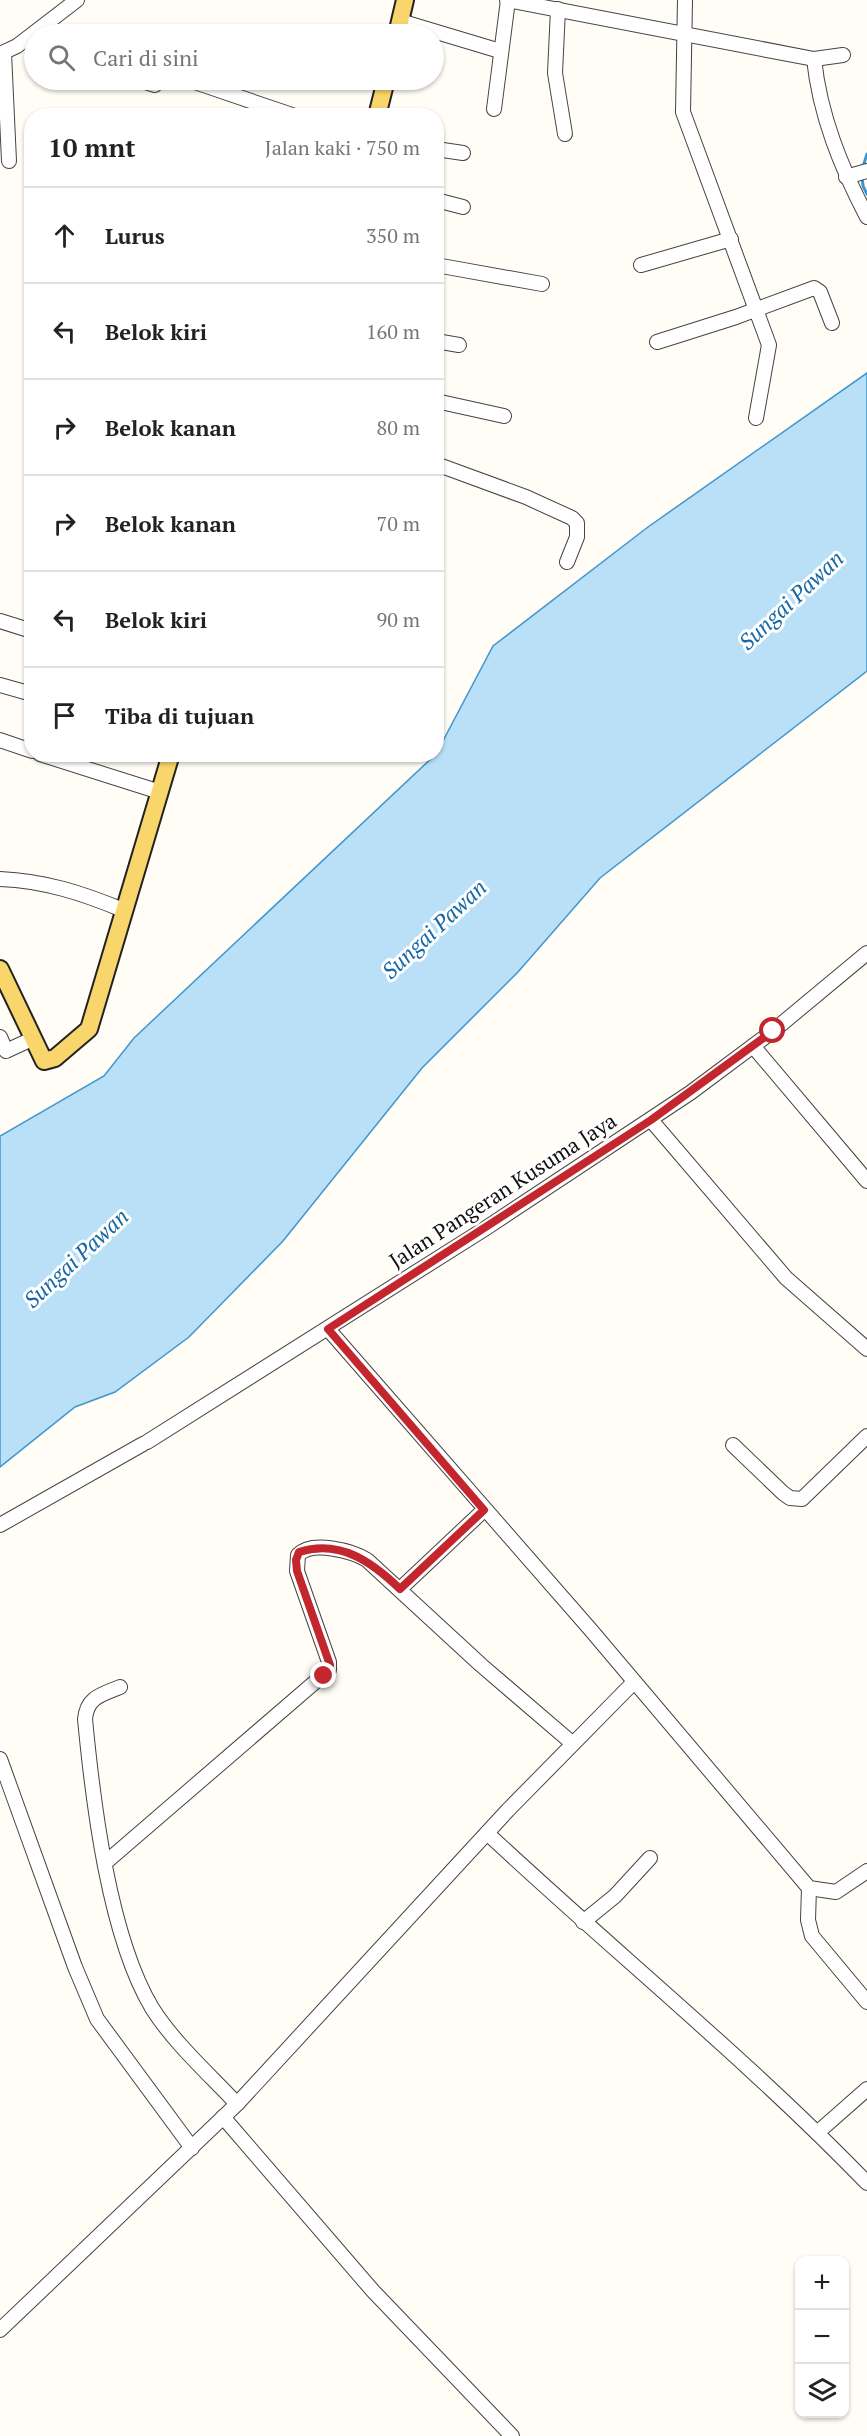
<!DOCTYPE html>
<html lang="id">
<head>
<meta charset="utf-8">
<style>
  body { margin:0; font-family:"PT Serif",serif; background:#f6f6f6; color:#222 }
  .controls { position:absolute; right:18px; bottom:18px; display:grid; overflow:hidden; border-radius:12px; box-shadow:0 2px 4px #0004 }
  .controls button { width:54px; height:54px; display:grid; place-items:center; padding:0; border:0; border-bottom:2px solid #e0e0e0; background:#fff; color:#222; font:30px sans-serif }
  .stop { position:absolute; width:18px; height:18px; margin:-14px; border:4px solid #c4262e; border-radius:50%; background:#fff }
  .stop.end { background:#c4262e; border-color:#fff; box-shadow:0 2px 6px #0008 }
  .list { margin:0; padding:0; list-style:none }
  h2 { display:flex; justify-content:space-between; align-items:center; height:78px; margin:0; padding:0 24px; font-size:26px }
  h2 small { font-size:20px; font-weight:400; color:#767676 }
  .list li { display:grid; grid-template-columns:39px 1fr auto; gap:18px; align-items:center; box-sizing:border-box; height:96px; padding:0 24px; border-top:2px solid #e0e0e0 }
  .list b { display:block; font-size:22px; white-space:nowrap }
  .list em { font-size:20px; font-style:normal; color:#767676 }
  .icon { flex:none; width:33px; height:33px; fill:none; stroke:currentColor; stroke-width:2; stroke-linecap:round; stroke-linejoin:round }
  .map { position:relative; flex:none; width:867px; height:2436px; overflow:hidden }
  .search { position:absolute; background:#fff; box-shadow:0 2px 4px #0004; left:24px; top:24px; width:420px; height:66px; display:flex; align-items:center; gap:15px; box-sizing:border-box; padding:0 21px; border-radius:33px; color:#767676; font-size:22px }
  .panel { position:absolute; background:#fff; box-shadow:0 2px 4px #0004; left:24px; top:108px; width:420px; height:654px; border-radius:24px }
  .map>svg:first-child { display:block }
  .water { fill:#b9e0f7; stroke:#3f96cf; stroke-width:1.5 }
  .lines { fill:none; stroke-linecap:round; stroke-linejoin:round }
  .stream { stroke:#3f96cf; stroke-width:3 }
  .minor-casing { stroke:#444; stroke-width:16 }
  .major-casing { stroke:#222; stroke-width:20 }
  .minor { stroke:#fff; stroke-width:14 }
  .major { stroke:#f9d66b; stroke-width:16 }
  .route { stroke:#c4262e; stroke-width:8 }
  .labels { text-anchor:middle; stroke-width:6; stroke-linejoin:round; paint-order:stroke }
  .street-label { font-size:21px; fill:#111; stroke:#fff }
  .water-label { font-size:22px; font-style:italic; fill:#1768a6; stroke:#fff }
</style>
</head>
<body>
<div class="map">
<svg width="867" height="2436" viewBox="0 0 867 2436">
  <rect width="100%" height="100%" fill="#fffdf5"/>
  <polygon class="water" points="867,373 867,671 600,878 518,972 422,1068 283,1241 189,1337 115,1392 75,1407 0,1467 0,1136 104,1076 134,1038 436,754 493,646 648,527"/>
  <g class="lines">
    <g class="stream">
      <polyline points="863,167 867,154"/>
      <polyline points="862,176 863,186 867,194"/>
    </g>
    <defs>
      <g id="minor">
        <polyline points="507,0 814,59 843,55"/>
        <polyline points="685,0 683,112 769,345 756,418"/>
        <polyline points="558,9 555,73 565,134"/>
        <polyline points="400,21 500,51"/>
        <polyline points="4,53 9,161"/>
        <polyline points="0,54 17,46 77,0"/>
        <path d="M814,59c6,57 27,108 53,158"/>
        <polyline points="139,80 155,85 159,80"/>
        <polyline points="189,80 295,116"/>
        <polyline points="494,109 508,0"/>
        <polyline points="436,149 463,153"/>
        <polyline points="846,177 867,171"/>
        <polyline points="436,200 463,207"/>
        <polyline points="436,265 542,284"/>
        <polyline points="641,265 731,239"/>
        <polyline points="436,341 459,345"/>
        <polyline points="657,342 736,317 814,288 820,292 832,323"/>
        <polyline points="436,401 504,416"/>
        <polyline points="436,464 526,497 572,518 577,523 577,537 567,562"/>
        <polyline points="0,621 32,631"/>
        <polyline points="0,685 32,694"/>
        <polyline points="0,740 32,751"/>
        <polyline points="40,754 160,792"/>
        <path d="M0,879c45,2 82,14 123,31"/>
        <polyline points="0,1037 6,1051 32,1039"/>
        <polyline points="753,1046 867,1181"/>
        <polyline points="651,1120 786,1278 867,1349"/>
        <polyline points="328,1329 590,1629 809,1888 836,1892 867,1871"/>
        <polyline points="147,1442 486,1228 690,1093 773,1031 867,953"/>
        <polyline points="733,1445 783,1493 790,1498 802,1499 867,1436"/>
        <polyline points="0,1525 143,1444"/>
        <polyline points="400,1589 484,1510"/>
        <path d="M120,1687c-19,8 -33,10 -35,32 8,84 24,217 67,289 22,35 57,66 85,96"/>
        <polyline points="0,1759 75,1967 97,2019 192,2148"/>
        <path d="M487,1833c126,118 260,226 380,350"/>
        <path d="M105,1863l224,-193v-8l-32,-91 1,-16c14,-15 54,-4 69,5l114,105 91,78"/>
        <polyline points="809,1888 808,1920 812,1936 867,2002"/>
        <polyline points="583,1922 615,1896 650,1858"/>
        <polyline points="223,2117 373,2291 512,2436"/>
        <polyline points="817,2133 867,2089"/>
        <polyline points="0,2330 237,2104 508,1810 634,1682"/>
      </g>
      <g id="major">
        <polyline points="397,34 405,0"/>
        <polyline points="377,116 386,80"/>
        <polyline points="0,969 44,1061 55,1058 89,1029 171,754"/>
      </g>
    </defs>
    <use href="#minor" class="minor-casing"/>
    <use href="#major" class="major-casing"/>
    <use href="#minor" class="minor"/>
    <use href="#major" class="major"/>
  </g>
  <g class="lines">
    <path class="route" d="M324,1676l6,-11 -33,-94 -1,-11 3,-8c41,-13 73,10 101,37l84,-79 -156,-181 323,-209 122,-89"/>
  </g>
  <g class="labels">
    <g class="street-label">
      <text transform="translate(503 1191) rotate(-33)" y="7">Jalan Pangeran Kusuma Jaya</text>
    </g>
    <g class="water-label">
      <text transform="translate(791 600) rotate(-43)" y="8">Sungai Pawan</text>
      <text transform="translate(434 929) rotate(-43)" y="8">Sungai Pawan</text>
      <text transform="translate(76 1258) rotate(-43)" y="8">Sungai Pawan</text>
    </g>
  </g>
</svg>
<div class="controls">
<button>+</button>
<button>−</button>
<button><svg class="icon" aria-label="layers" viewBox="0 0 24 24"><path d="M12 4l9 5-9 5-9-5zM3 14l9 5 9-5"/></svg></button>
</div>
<div class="stop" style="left:773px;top:1031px"></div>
<div class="stop end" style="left:324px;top:1676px"></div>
<div class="search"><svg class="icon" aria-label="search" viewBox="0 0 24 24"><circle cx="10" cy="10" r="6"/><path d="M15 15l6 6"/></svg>Cari di sini</div>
<section class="panel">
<h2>10 mnt<small>Jalan kaki · 750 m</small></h2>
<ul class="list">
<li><svg class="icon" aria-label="ahead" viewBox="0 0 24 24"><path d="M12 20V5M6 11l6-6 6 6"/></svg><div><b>Lurus</b></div><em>350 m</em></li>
<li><svg class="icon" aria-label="left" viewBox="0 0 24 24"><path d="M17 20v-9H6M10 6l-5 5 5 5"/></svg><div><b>Belok kiri</b></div><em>160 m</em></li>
<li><svg class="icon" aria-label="right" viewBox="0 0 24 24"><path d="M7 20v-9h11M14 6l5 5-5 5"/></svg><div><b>Belok kanan</b></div><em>80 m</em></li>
<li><svg class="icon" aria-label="right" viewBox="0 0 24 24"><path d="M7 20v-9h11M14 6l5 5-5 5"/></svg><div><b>Belok kanan</b></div><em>70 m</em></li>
<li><svg class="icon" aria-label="left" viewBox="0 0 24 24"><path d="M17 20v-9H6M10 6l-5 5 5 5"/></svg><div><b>Belok kiri</b></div><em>90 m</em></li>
<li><svg class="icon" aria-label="arrive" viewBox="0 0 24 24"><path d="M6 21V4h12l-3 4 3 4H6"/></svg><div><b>Tiba di tujuan</b></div></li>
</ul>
</section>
</div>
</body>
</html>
